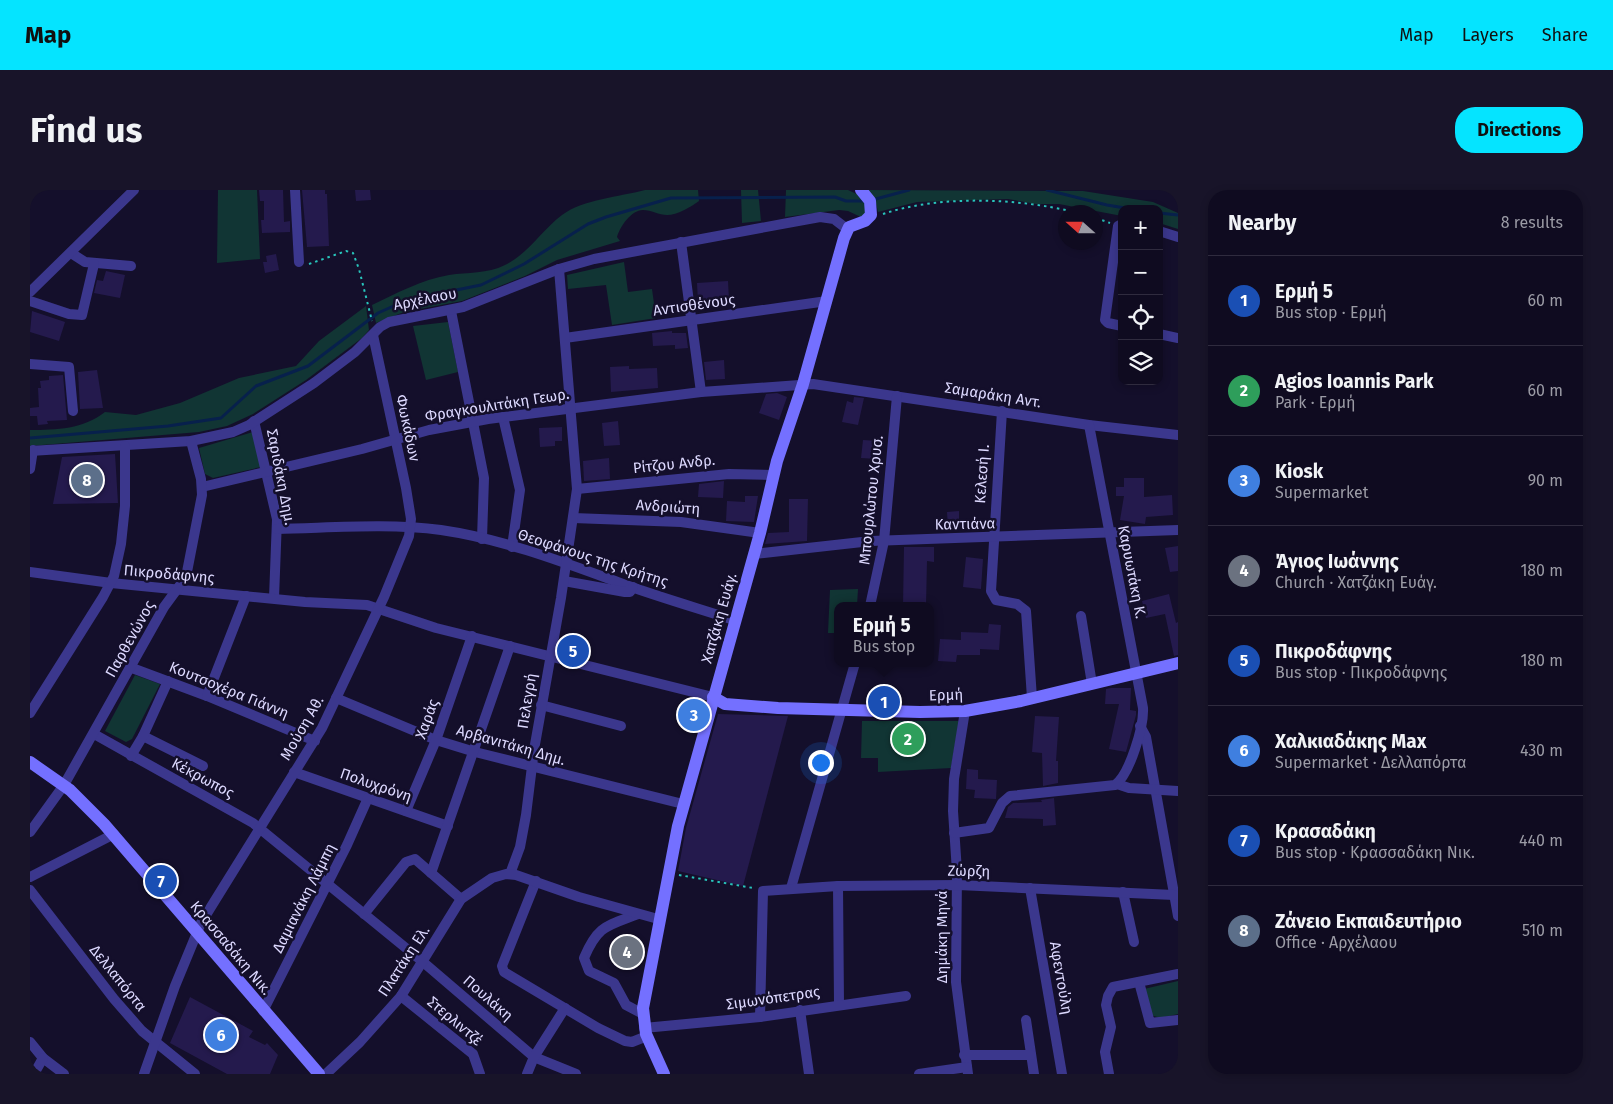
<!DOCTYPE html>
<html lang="en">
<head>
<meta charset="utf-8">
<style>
  body { margin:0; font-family:"Fira Sans",sans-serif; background:#181429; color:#f1f3f6 }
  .controls { position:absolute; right:15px; top:15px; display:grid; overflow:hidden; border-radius:10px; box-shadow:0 2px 8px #0003 }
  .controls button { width:45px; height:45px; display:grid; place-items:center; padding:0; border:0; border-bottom:1px solid #2f2b3e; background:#0f0b20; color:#f1f3f6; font:25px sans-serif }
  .compass { position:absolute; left:1028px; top:15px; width:45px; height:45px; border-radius:50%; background:#0f0b20; box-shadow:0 2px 8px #0003; rotate:291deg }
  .you { position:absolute; left:790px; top:572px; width:18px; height:18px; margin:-12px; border:4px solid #fff; border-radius:50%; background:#1a73e8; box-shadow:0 0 0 8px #1a73e833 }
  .badge { display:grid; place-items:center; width:32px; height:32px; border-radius:50%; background:#05e4ff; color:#fff; font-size:16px; font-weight:700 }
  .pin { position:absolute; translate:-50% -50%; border:2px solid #fff; box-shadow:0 1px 5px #0006 }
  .popup { position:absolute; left:804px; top:412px; width:100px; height:65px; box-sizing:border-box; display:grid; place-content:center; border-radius:10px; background:#0f0b20; filter:drop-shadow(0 1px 4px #0005); font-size:16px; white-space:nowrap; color:#9b9ba5 }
  .popup b { font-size:19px; color:#f1f3f6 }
  .popup::after { content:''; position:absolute; left:50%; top:100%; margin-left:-10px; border:10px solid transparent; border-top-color:#0f0b20 }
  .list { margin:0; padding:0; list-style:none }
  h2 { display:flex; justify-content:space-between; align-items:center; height:65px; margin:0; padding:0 20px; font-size:21px }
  h2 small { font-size:16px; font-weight:400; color:#9b9ba5 }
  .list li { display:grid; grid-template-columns:32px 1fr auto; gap:15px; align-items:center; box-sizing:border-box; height:90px; padding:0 20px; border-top:1px solid #2f2b3e }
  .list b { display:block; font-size:19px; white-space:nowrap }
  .list p { margin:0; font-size:16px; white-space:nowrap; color:#9b9ba5 }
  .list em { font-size:16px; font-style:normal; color:#9b9ba5 }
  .icon { flex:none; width:28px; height:28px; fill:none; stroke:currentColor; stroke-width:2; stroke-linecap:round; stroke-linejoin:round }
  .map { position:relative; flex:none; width:1148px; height:884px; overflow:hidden; border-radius:20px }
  header { display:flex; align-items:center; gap:30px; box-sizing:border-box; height:70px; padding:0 25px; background:#05e4ff; color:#111 }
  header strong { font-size:24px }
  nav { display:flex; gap:28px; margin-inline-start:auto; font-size:18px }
  .intro { display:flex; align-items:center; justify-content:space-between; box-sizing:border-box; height:120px; padding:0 30px }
  h1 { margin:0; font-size:35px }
  .button { padding:12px 22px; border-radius:20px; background:#05e4ff; color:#111; font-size:18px; font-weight:700 }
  main { display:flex; gap:30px; padding:0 30px }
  aside { flex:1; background:#0f0b20; border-radius:20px; box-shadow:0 2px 8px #0003 }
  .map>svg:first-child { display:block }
  .green { fill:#113534 }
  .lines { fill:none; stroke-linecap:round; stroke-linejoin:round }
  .stream { stroke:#07204c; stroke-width:3 }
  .building { fill:#241a4d }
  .path { stroke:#28c4bb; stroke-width:2; stroke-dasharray:2.5 4; stroke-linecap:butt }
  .street { stroke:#3b378d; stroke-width:10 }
  .secondary { stroke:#7470ff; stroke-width:12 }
  .labels { text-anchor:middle; stroke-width:5; stroke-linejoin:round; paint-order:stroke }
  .street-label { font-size:15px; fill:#ddd9ff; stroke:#140f2b }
</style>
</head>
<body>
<header>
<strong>Map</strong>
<nav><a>Map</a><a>Layers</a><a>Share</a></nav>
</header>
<div class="intro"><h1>Find us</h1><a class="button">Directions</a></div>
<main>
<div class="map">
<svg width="1148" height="884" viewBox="0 0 1148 884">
  <rect width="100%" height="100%" fill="#140f2b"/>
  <g class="green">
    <polygon points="188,0 227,0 230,69 187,73"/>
    <path d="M615,0h53l1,11c-8,6 -22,14 -32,14 -8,0 -16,-5 -24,-5 -12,0 -23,17 -26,27l3,4 -63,19 -32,16 -63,25 -58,11 -28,11 -4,-18c25,-12 49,-25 77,-30 19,-3 38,-1 56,-10 24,-12 36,-34 57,-50 22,-16 57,-18 83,-25z"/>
    <polygon points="711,0 728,0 731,31 712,33"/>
    <polygon points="756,0 818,0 831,6 838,20 833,28 818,21 809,20 755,27"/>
    <polygon points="836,0 1053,1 1123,12 1148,23 1148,39 1129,33 1129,19 1092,19 1092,26 1029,14 1006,14 978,9 887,12 848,22 845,9"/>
    <polygon points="594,72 598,102 622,99 626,128 582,135 576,95 538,99 537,85"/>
    <path d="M336,116l3,24 -7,8 -56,42 -53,34 -26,12 -28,6 -169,14v-16c27,0 53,-1 75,-18l31,3 44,-12 59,-25 57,-12 23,-25z"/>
    <polygon points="418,132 428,182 396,190 383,136"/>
    <polygon points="223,242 231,277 183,288 175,284 169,258"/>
    <polygon points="828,399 827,416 808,416 808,443 798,443 800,400"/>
    <polygon points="105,485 130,494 102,549 96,552 75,541"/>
    <polygon points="832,531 929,531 921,578 848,582 848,568 831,568"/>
    <polygon points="1148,791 1148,824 1131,828 1120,825 1114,799"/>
  </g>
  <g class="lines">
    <g class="stream">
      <polyline points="1017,0 1077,15 1101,19"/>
      <polyline points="842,10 879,0"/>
      <polyline points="1129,23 1148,25"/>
      <polyline points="0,248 138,236 191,228 226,196 278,176 348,123 377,110 451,95 494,74 558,34 576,27 641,8 805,7 816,11 835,11"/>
    </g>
  </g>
  <g class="building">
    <polygon points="229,0 253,0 254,32 260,31 260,42 232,43 231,30 234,30 234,11 230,11"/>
    <polygon points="272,0 295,0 295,4 297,4 299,56 277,57"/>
    <polygon points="325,0 340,0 341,10 326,11"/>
    <polygon points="246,64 249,80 235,83 233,72 237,72 236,66"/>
    <polygon points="76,81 95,85 90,108 64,103 67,90 73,91"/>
    <polygon points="698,91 699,110 668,112 667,93"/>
    <polygon points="2,121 35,132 29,151 0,142"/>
    <polygon points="642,141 642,143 656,143 658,158 645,159 645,155 623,156 622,143"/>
    <polygon points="694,170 695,189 676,190 674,172"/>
    <polygon points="599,176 599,179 627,178 628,198 581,202 580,177"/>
    <polygon points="67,180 73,218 50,219 48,182"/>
    <polygon points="33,185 37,230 17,231 18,234 8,235 7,226 0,226 0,218 9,217 8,198 11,198 10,191 19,190 19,186"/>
    <polygon points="747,203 757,207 749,230 729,223 736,204"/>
    <polygon points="824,207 834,208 828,235 812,232 817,211 823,213"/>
    <polygon points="588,231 590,255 574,256 572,233"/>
    <polygon points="532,237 532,251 525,251 525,256 510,257 509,238"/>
    <polygon points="833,250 848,251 847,269 831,268"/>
    <polygon points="85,264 88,313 23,314 32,267"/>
    <polygon points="579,268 580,289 554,291 553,271"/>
    <polygon points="1094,288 1114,288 1114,307 1142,305 1143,325 1116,327 1115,334 1090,330 1094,306 1086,306 1086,297 1094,297"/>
    <polygon points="694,291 693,308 668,307 669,294"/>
    <polygon points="715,306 728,306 724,332 696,331 697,311 715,312"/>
    <polygon points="759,309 778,309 777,351 735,354 738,343 759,342"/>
    <polygon points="929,321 929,337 918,337 917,322"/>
    <polygon points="1148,356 1148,381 1140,382 1135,358"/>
    <polygon points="874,357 904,357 904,372 897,371 896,416 873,416"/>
    <polygon points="936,367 953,369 951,399 933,397"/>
    <polygon points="1139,404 1146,433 1148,432 1148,465 1144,466 1135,424 1116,428 1112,411"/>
    <polygon points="959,434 971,435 969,460 950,459 950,465 927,465 926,472 908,471 910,449 931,450 931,442 958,443"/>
    <polygon points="1081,498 1101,498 1100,520 1106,521 1106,525 1096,562 1079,559 1089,514 1075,514 1076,499"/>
    <polygon points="688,524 758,526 713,696 648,681 656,638"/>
    <polygon points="1005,526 1029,527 1026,571 1028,571 1028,593 1013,596 1012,563 1002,562"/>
    <polygon points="937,579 948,580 948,589 967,590 966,609 944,608 945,600 936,599"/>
    <polygon points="1024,608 1026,635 1013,636 1013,629 975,628 978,617 983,613 1012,612 1011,610"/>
    <polygon points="589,745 610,748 605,780 584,776"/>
    <polygon points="160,807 223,841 219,847 235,855 237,853 248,865 240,884 197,884 140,853"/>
  </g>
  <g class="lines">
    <g class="path">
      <path d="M853,24c56,-19 134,-16 191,-2"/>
      <polyline points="1066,28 1080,33"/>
      <polyline points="279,74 316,61 323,63 329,79 342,131"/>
      <polyline points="649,685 723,698"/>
    </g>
    <g class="street">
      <polyline points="265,0 269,72"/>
      <polyline points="1092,34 1088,36 1075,130 1078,133 1092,136"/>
      <polyline points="1129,41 1148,47"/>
      <polyline points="651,52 671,202"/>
      <polyline points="41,63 55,72 101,76"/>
      <polyline points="0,102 104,0"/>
      <polyline points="0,111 39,124 52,125 64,74"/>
      <polyline points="421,121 454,288 452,349"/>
      <polyline points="1129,144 1148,148"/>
      <polyline points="535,148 797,111"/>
      <polyline points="0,174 39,177 43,221"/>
      <polyline points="972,221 961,401 966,410 987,414 996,421 1002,508"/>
      <polyline points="473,227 490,300 482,357"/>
      <polyline points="224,231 247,329 244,408"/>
      <polyline points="0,261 161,251 203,242 219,235 284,193 325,162 350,137 359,132 433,117 529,79 564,69 790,27 804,29 817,39"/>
      <polyline points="0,279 3,260"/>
      <polyline points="172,297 332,259 399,240 458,229 671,202 783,194 1059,235 1148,245"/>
      <polyline points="547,299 699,284 744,285"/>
      <polyline points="543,328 651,332 730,343"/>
      <path d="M247,339c54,-1 110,-6 164,1 62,9 122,32 182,54 36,13 74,24 111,36"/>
      <polyline points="724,364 841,351 1148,340"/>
      <polyline points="0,382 81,393 275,412 337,415 406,438 683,507"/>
      <polyline points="534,391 595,402 600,402 603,397"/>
      <polyline points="840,416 854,351 867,206"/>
      <polyline points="1051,426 1062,494"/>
      <polyline points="102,478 177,506 285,551"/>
      <polyline points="177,506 216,406"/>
      <polyline points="306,508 406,550 445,562 653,614"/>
      <polyline points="511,515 591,536"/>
      <polyline points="935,521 924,589 923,621 927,682 926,792 938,884"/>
      <polyline points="0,523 73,407 84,386 91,354 95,316 95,256"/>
      <polyline points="1110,536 1116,547 1148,726"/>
      <polyline points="64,544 223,633 393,772 504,867 546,884"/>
      <polyline points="113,546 173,576"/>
      <polyline points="101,566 113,546 138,491"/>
      <polyline points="264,582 418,636"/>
      <polyline points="1087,594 1099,598 1148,601"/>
      <polyline points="376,621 406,550 442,446"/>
      <polyline points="0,642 34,595 134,417 156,387 172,305 171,289 161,251"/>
      <path d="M924,643l35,-5 13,-25 8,-7 105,-11c15,-11 29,-59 28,-77l-54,-283"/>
      <polyline points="401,683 480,456"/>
      <polyline points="480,684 490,657 496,625 504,560 531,408 547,299 529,79"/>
      <polyline points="0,687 84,644"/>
      <polyline points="506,691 472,776 474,782 568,838 595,851 602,852 617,846"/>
      <polyline points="808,696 809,814"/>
      <polyline points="761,698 825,473"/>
      <polyline points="1000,698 1032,884"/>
      <polyline points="0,700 84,809 112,841 165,884"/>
      <polyline points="1093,702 1104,752"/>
      <polyline points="334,724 376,672 385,669 431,709"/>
      <path d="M608,724c-31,12 -40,11 -54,44l5,13 25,12 12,22 17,9"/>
      <polyline points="1109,792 1120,833 1148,830"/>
      <polyline points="371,806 443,864 450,884"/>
      <polyline points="770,820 779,884"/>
      <polyline points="233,821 317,655 338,608"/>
      <polyline points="730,827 733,701 808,696 928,695 1144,705"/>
      <polyline points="996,830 1004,884"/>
      <polyline points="614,838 730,827 876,806"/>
      <polyline points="0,852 13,868 34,884"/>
      <polyline points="934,865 1001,865"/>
      <polyline points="4,884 13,868"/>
      <polyline points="114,884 145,796 171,733 292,538 354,407 379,346 381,329 376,298 343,145"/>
      <polyline points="296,884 330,852 371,806 431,709 462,688 476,684 486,685 549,707 628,729"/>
      <polyline points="497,884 504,867 535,818"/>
      <polyline points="889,884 937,877"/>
      <polyline points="1079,884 1075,862 1081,837 1076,815 1078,806 1083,797 1148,784"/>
    </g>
    <g class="secondary">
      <polyline points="683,507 695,514 748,518 890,522 935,521 991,511 1148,473"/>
      <polyline points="0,572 40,600 74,634 289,884"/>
      <polyline points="634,884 616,844 613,818 648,636 730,343 747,271 773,194 814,48 819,37 835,31 841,25 840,11 831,0"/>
    </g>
  </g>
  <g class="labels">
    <g class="street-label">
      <text transform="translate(395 109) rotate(-11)" y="5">Αρχέλαου</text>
      <text transform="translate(664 115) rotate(-8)" y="5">Αντισθένους</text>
      <text transform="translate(963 205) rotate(9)" y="5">Σαμαράκη Αντ.</text>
      <text transform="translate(467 215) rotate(-9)" y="5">Φραγκουλιτάκη Γεωρ.</text>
      <text transform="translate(378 238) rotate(78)" y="5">Φωκάδων</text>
      <text transform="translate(644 274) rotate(-6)" y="5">Ρίτζου Ανδρ.</text>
      <text transform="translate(952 284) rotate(-86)" y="5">Κελεσή Ι.</text>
      <text transform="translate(251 287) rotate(79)" y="5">Σαριδάκη Δημ.</text>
      <text transform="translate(841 310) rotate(-84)" y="5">Μπουρλώτου Χρυσ.</text>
      <text transform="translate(638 317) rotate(4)" y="5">Ανδριώτη</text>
      <text transform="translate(935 334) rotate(-1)" y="5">Καντιάνα</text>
      <text transform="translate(563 368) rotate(18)" y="5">Θεοφάνους της Κρήτης</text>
      <text transform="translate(1102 382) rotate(79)" y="5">Καρυωτάκη Κ.</text>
      <text transform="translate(139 384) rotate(5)" y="5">Πικροδάφνης</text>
      <text transform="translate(689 428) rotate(-74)" y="5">Χατζάκη Ευάγ.</text>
      <text transform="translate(100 449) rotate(-61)" y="5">Παρθενώνος</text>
      <text transform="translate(199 500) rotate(22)" y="5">Κουτσοχέρα Γιάννη</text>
      <text transform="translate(916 505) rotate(-2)" y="5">Ερμή</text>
      <text transform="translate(497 511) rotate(-81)" y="5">Πελεγρή</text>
      <text transform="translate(397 529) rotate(-70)" y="5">Χαράς</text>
      <text transform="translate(272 538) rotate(-60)" y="5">Μούση Αθ.</text>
      <text transform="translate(481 555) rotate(16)" y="5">Αρβανιτάκη Δημ.</text>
      <text transform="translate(173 588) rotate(28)" y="5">Κέκρωπος</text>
      <text transform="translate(346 595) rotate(19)" y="5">Πολυχρόνη</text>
      <text transform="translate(939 681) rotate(1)" y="5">Ζώρζη</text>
      <text transform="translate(274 708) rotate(-63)" y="5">Δαμιανάκη Λάμπη</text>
      <text transform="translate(912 747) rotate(-90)" y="5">Δημάκη Μηνά</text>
      <text transform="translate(201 758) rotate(50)" y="5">Κρασσαδάκη Νικ.</text>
      <text transform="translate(374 771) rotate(-57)" y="5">Πλατάκη Ελ.</text>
      <text transform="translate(88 788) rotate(51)" y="5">Δελλαπόρτα</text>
      <text transform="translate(1031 788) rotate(80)" y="5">Αφεντούλη</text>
      <text transform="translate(458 808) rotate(41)" y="5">Πουλάκη</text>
      <text transform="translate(743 808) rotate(-8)" y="5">Σιμωνόπετρας</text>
      <text transform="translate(425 831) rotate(40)" y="5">Στερλιντζέ</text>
    </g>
  </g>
</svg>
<div class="controls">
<button>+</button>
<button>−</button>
<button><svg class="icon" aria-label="locate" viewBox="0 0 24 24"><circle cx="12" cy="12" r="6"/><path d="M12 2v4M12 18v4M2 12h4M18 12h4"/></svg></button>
<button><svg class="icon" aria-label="layers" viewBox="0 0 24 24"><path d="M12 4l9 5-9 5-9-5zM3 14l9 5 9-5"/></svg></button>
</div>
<svg class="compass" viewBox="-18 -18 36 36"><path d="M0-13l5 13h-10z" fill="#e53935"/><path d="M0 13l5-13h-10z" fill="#9b9ba5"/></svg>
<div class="you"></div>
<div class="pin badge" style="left:854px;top:512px;background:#1a4fb4">1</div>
<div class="popup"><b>Ερμή 5</b>Bus stop</div>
<div class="pin badge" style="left:878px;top:549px;background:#2e9e5b">2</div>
<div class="pin badge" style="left:664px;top:525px;background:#3f7fe0">3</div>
<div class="pin badge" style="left:597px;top:762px;background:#6b7280">4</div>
<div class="pin badge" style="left:543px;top:461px;background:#1a4fb4">5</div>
<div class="pin badge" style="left:191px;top:845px;background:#3f7fe0">6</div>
<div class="pin badge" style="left:131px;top:691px;background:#1a4fb4">7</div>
<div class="pin badge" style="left:57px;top:290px;background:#5c6f8a">8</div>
</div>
<aside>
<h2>Nearby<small>8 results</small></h2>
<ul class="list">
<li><span class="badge" style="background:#1a4fb4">1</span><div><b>Ερμή 5</b><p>Bus stop · Ερμή</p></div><em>60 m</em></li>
<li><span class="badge" style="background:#2e9e5b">2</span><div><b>Agios Ioannis Park</b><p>Park · Ερμή</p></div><em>60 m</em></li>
<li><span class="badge" style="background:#3f7fe0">3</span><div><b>Kiosk</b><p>Supermarket</p></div><em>90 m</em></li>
<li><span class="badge" style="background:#6b7280">4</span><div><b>Άγιος Ιωάννης</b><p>Church · Χατζάκη Ευάγ.</p></div><em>180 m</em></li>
<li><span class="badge" style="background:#1a4fb4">5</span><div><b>Πικροδάφνης</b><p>Bus stop · Πικροδάφνης</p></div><em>180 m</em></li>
<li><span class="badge" style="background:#3f7fe0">6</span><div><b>Χαλκιαδάκης Max</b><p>Supermarket · Δελλαπόρτα</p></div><em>430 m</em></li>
<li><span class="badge" style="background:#1a4fb4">7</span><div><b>Κρασαδάκη</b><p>Bus stop · Κρασσαδάκη Νικ.</p></div><em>440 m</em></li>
<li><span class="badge" style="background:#5c6f8a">8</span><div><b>Ζάνειο Εκπαιδευτήριο</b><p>Office · Αρχέλαου</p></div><em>510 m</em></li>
</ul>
</aside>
</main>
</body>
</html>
